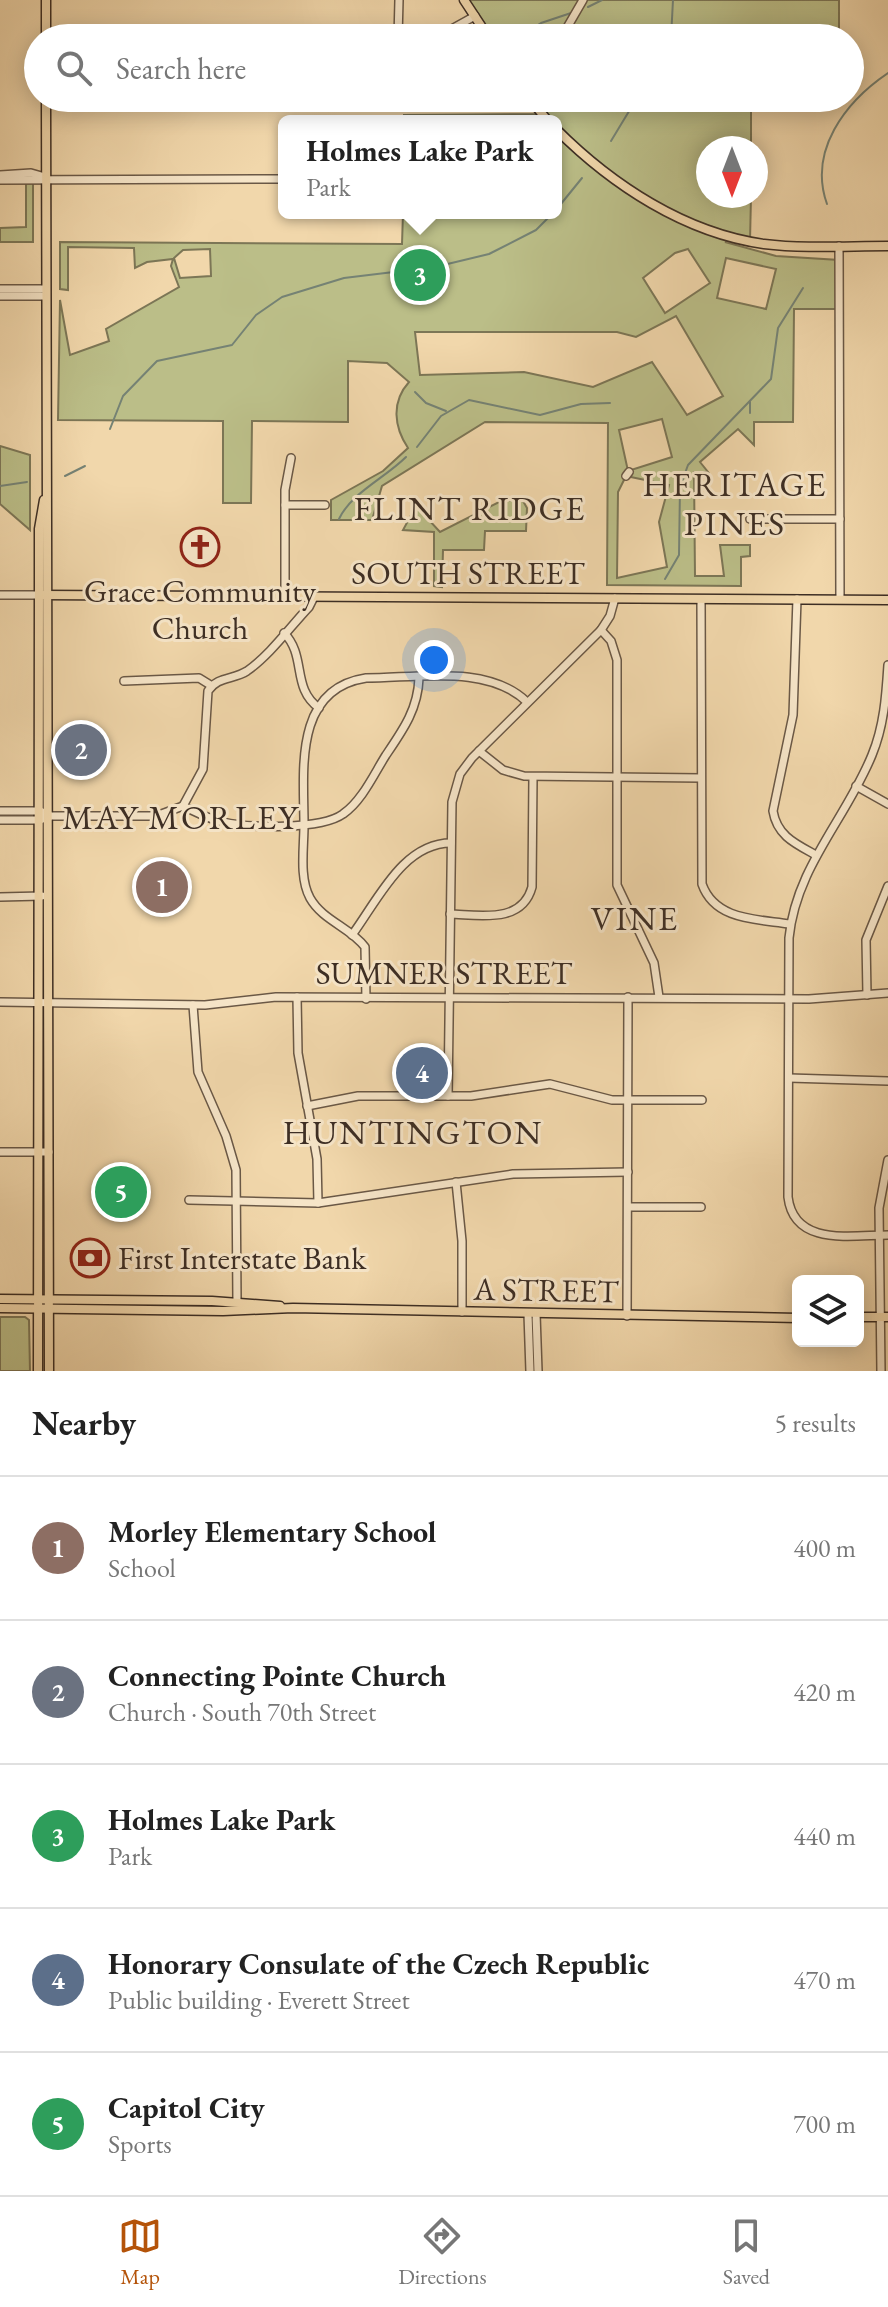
<!DOCTYPE html>
<html lang="en">
<head>
<meta charset="utf-8">
<style>
  body { margin:0; font-family:"EB Garamond",serif; background:#f2f2f2; color:#222 }
  .controls { position:absolute; right:24px; bottom:24px; display:grid; overflow:hidden; border-radius:12px; box-shadow:0 4px 20px #0003 }
  .controls button { width:72px; height:72px; display:grid; place-items:center; padding:0; border:0; border-bottom:2px solid #e0e0e0; background:#fff; color:#222; font:40px sans-serif }
  .compass { position:absolute; left:696px; top:136px; width:72px; height:72px; border-radius:50%; background:#fff; box-shadow:0 4px 20px #0003; rotate:180deg }
  .you { position:absolute; left:434px; top:660px; width:28px; height:28px; margin:-20px; border:6px solid #fff; border-radius:50%; background:#1a73e8; box-shadow:0 0 0 12px #1a73e833 }
  .badge { display:grid; place-items:center; width:52px; height:52px; border-radius:50%; background:#b45309; color:#fff; font-size:26px; font-weight:700 }
  .pin { position:absolute; translate:-50% -50%; border:4px solid #fff; box-shadow:0 2px 8px #0006 }
  .popup { position:absolute; left:278px; top:115px; width:284px; height:104px; box-sizing:border-box; display:grid; place-content:center; border-radius:12px; background:#fff; filter:drop-shadow(0 2px 6px #0005); font-size:26px; white-space:nowrap; color:#767676 }
  .popup b { font-size:30px; color:#222 }
  .popup::after { content:''; position:absolute; left:50%; top:100%; margin-left:-16px; border:16px solid transparent; border-top-color:#fff }
  .list { margin:0; padding:0; list-style:none }
  h2 { display:flex; justify-content:space-between; align-items:center; height:104px; margin:0; padding:0 32px; font-size:34px }
  h2 small { font-size:26px; font-weight:400; color:#767676 }
  .list li { display:grid; grid-template-columns:52px 1fr auto; gap:24px; align-items:center; box-sizing:border-box; height:144px; padding:0 32px; border-top:2px solid #e0e0e0 }
  .list b { display:block; font-size:30px; white-space:nowrap }
  .list p { margin:0; font-size:26px; white-space:nowrap; color:#767676 }
  .list em { font-size:26px; font-style:normal; color:#767676 }
  .icon { flex:none; width:44px; height:44px; fill:none; stroke:currentColor; stroke-width:2; stroke-linecap:round; stroke-linejoin:round }
  .map { position:relative; flex:none; width:888px; height:1371px; overflow:hidden }
  .search { position:absolute; background:#fff; box-shadow:0 4px 20px #0003; left:24px; right:24px; top:24px; height:88px; display:flex; align-items:center; gap:20px; box-sizing:border-box; padding:0 28px; border-radius:44px; color:#767676; font-size:30px }
  .sheet { height:824px; background:#fff }
  nav { display:flex; justify-content:space-around; align-items:center; box-sizing:border-box; height:112px; border-top:2px solid #e0e0e0; background:#fff; font-size:22px; color:#767676 }
  nav a { display:grid; justify-items:center; gap:4px }
  nav .on { color:#b45309 }
  .map>svg:first-child { display:block }
  .green { fill:#bbbe88; stroke:#7c7656; stroke-width:2; fill-rule:evenodd }
  .lines { fill:none; stroke-linecap:round; stroke-linejoin:round }
  .stream { stroke:#758274; stroke-width:2 }
  .minor-casing { stroke:#6a5846; stroke-width:10 }
  .major-casing { stroke:#3d2e24; stroke-width:11 }
  .minor { stroke:#f6e5c8; stroke-width:7 }
  .major { stroke:#f1d7ab; stroke-width:8 }
  .labels { text-anchor:middle; stroke-width:6; stroke-linejoin:round; paint-order:stroke }
  .street-label { font-size:32px; fill:#3d2e24; stroke:#f6e5c8 }
  .poi-label { font-size:32px; fill:#3d2e24; stroke:#f6e5c8 }
  .neighbourhood-label { font-size:34px; letter-spacing:2px; fill:#3d2e24; stroke:#f6e5c8 }
</style>
</head>
<body>
<div class="map">
<svg width="888" height="1371" viewBox="0 0 888 1371">
  <rect width="100%" height="100%" fill="#f1d7ab"/>
  <filter id="stains"><feTurbulence type="fractalNoise" baseFrequency=".0025" numOctaves="4"/><feColorMatrix values="0 0 0 0 .2 0 0 0 0 .09 0 0 0 0 .02 0 0 0 .5 -.17"/></filter>
  <radialGradient id="worn" r=".72"><stop offset=".6" stop-color="#630" stop-opacity="0"/><stop offset="1" stop-color="#630" stop-opacity=".3"/></radialGradient>
  <g class="green">
    <polygon points="464,0 839,0 839,38 489,38"/>
    <path d="M529,98h222v50h-43v48h43l-1,45 -25,1 51,14 63,4v49h-45l-1,113h-39v23l-16,-16 -38,33 8,10h-14l1,104h29l-4,-31h30v11l-9,1v29l-134,-1 1,-162 -123,-1 -103,64 -10,34h-41v-20l52,-29 25,-23c-14,-21 -17,-46 1,-66l-22,-19 -39,-2v61l-96,-1 -1,82h-28v-82l-165,-1 2,-120 10,55 39,-14 -3,-12 73,-42 -8,-21 2,-7 -26,3 -12,6 -1,-20 -66,-1v43l-8,-1v-47l342,2 1,-31h153v-92h-152v-6l138,-1zM210,249l1,27 -31,2 -6,-20 9,-8zM688,249l22,34 -45,30 -22,-35 32,-25zM726,258l50,11 -10,40 -49,-11zM676,316l47,80 -36,19 -35,-53 -59,25 -69,-15 -104,3 -5,-43h202l19,5zM662,419l10,38 -44,14 -9,-41zM626,476l43,9 -10,37 8,45 -50,11 1,-86z"/>
    <polygon points="26,181 33,181 33,242 0,242 0,228 26,227"/>
    <polygon points="0,446 30,455 30,530 0,504"/>
    <polygon points="503,500 523,501 527,508 526,531 485,531 484,550 443,550 442,587 434,586 434,532 403,530 416,506 440,532"/>
    <polygon points="0,1317 25,1317 29,1320 30,1371 0,1371"/>
  </g>
  <g class="lines">
    <g class="stream">
      <polyline points="588,7 602,0"/>
      <polyline points="517,38 541,23 571,13"/>
      <polyline points="671,38 673,0"/>
      <polyline points="611,141 637,98"/>
      <path d="M827,204c-19,-53 18,-102 61,-131"/>
      <polyline points="556,210 582,178"/>
      <polyline points="415,392 426,403 446,411"/>
      <polyline points="750,413 750,402"/>
      <polyline points="110,429 123,396 157,361 232,345 256,315 282,297 344,278 435,267 489,254 536,230 553,213"/>
      <polyline points="417,447 441,416 469,400 540,415 581,404 610,403"/>
      <polyline points="65,476 85,466"/>
      <polyline points="0,486 27,482"/>
      <path d="M339,519c12,-26 46,-41 67,-62"/>
      <polyline points="665,579 679,555 680,487 688,465 771,379 778,328 803,288"/>
    </g>
    <defs>
      <g id="minor">
        <polyline points="398,38 399,0"/>
        <polyline points="424,38 448,31 475,16"/>
        <polyline points="561,38 583,0"/>
        <polyline points="0,175 31,173 45,177"/>
        <polyline points="0,180 284,179"/>
        <polyline points="839,246 840,599"/>
        <polyline points="0,289 46,289"/>
        <polyline points="0,296 46,296"/>
        <polyline points="626,476 629,472"/>
        <polyline points="285,505 325,505"/>
        <polyline points="750,519 840,519"/>
        <polyline points="0,595 39,595"/>
        <polyline points="285,597 285,490 291,458"/>
        <path d="M701,599l1,285c13,37 56,35 88,40"/>
        <path d="M797,599l-4,116 -20,96c4,25 23,33 43,44"/>
        <polyline points="601,630 611,641 617,660 617,885 654,963 659,997"/>
        <path d="M284,633c23,23 7,55 35,75"/>
        <path d="M888,665c-2,31 -4,61 -16,90 -26,64 -76,112 -83,183l-1,259c6,50 64,38 100,38"/>
        <polyline points="124,681 199,678 212,686"/>
        <polyline points="479,751 503,770 524,776 701,778"/>
        <polyline points="856,786 888,804"/>
        <path d="M183,806l20,-37 5,-78c10,-15 25,-11 39,-20 23,-16 43,-44 62,-64l5,-10"/>
        <polyline points="0,811 40,811 50,816"/>
        <path d="M0,820h40l10,-4h106l27,-10c13,6 25,13 40,16 26,6 98,8 120,-8 19,-13 31,-40 43,-59 17,-25 32,-46 33,-77"/>
        <polyline points="0,897 42,896"/>
        <path d="M450,914c30,1 72,10 82,-27l1,-110"/>
        <path d="M352,935c26,-35 51,-92 99,-92"/>
        <polyline points="867,995 866,940 888,886"/>
        <polyline points="297,997 298,1053 317,1159 318,1203"/>
        <path d="M366,999l-1,-52c-15,-20 -42,-26 -55,-49 -11,-20 -6,-50 -6,-73 0,-54 -11,-136 62,-147 51,0 122,-14 161,24"/>
        <polyline points="0,1002 205,1005 276,997 809,999 888,993"/>
        <polyline points="193,1005 198,1072 226,1136 236,1170 237,1302"/>
        <polyline points="789,1078 888,1081"/>
        <polyline points="448,1096 452,802 460,774 472,758 601,630 610,616 615,598"/>
        <polyline points="307,1106 358,1096 471,1096 550,1084 612,1100 702,1100"/>
        <polyline points="0,1152 49,1152"/>
        <polyline points="456,1182 462,1241 462,1312"/>
        <polyline points="189,1200 318,1203 513,1174 628,1172"/>
        <polyline points="628,1207 701,1207"/>
        <polyline points="528,1314 530,1371"/>
        <polyline points="536,1314 538,1371"/>
        <polyline points="627,1316 628,997"/>
        <polyline points="881,1371 879,1208 888,1160"/>
      </g>
      <g id="major">
        <polyline points="46,0 46,38"/>
        <polyline points="464,0 489,38"/>
        <polyline points="46,98 49,1371"/>
        <polyline points="529,98 548,121"/>
        <path d="M556,129c56,56 129,104 208,115 41,5 83,2 124,2"/>
        <polyline points="43,595 888,600"/>
        <polyline points="0,1299 212,1301 280,1306"/>
        <polyline points="0,1308 223,1311 293,1308 798,1318"/>
        <polyline points="858,1317 888,1317"/>
        <polyline points="38,1371 39,587 39,529 44,500"/>
      </g>
    </defs>
    <use href="#minor" class="minor-casing"/>
    <use href="#major" class="major-casing"/>
    <use href="#minor" class="minor"/>
    <use href="#major" class="major"/>
  </g>
  <defs>
    <symbol id="church-ring" viewBox="-11 -11 22 22"><circle r="9.5" fill="#f6e5c8" stroke="#8f2418" stroke-width="1.5"/><path d="M-1.2-6h2.4v3.5h3.3v2.4h-3.3V6h-2.4V-.1h-3.3v-2.4h3.3Z" fill="#8f2418"/></symbol>
    <symbol id="bank-ring" viewBox="-11 -11 22 22"><circle r="9.5" fill="#f6e5c8" stroke="#8f2418" stroke-width="1.5"/><path d="M-6-4H6V4H-6ZM0-2.3a2.3 2.3 0 1 0 0 4.6a2.3 2.3 0 1 0 0-4.6Z" fill="#8f2418"/></symbol>
  </defs>
  <g fill-rule="evenodd">
    <use href="#church-ring" x="178" y="525" width="44" height="44"/>
    <use href="#bank-ring" x="68" y="1236" width="44" height="44"/>
  </g>
  <g class="labels">
    <g class="street-label">
      <text x="468" y="584">SOUTH STREET</text>
      <text x="444" y="984">SUMNER STREET</text>
      <text transform="translate(546 1290) rotate(1)" y="11">A STREET</text>
    </g>
    <g class="poi-label">
      <text x="200" y="602">Grace Community<tspan x="200" dy="37">Church</tspan></text>
      <text x="118" y="1269" text-anchor="start">First Interstate Bank</text>
    </g>
    <g class="neighbourhood-label">
      <text x="735" y="496">HERITAGE<tspan x="735" dy="39">PINES</tspan></text>
      <text x="470" y="520">FLINT RIDGE</text>
      <text x="181" y="829">MAY MORLEY</text>
      <text x="635" y="930">VINE</text>
      <text x="413" y="1144">HUNTINGTON</text>
    </g>
  </g>
  <rect width="100%" height="100%" filter="url(#stains)"/>
  <rect width="100%" height="100%" fill="url(#worn)"/>
</svg>
<div class="controls">
<button><svg class="icon" aria-label="layers" viewBox="0 0 24 24"><path d="M12 4l9 5-9 5-9-5zM3 14l9 5 9-5"/></svg></button>
</div>
<svg class="compass" viewBox="-18 -18 36 36"><path d="M0-13l5 13h-10z" fill="#e53935"/><path d="M0 13l5-13h-10z" fill="#767676"/></svg>
<div class="you"></div>
<div class="pin badge" style="left:162px;top:887px;background:#8d6e63">1</div>
<div class="pin badge" style="left:81px;top:750px;background:#6b7280">2</div>
<div class="pin badge" style="left:420px;top:275px;background:#2e9e5b">3</div>
<div class="popup"><b>Holmes Lake Park</b>Park</div>
<div class="pin badge" style="left:422px;top:1073px;background:#5c6f8a">4</div>
<div class="pin badge" style="left:121px;top:1192px;background:#2e9e5b">5</div>
<div class="search"><svg class="icon" aria-label="search" viewBox="0 0 24 24"><circle cx="10" cy="10" r="6"/><path d="M15 15l6 6"/></svg>Search here</div>
</div>
<section class="sheet">
<h2>Nearby<small>5 results</small></h2>
<ul class="list">
<li><span class="badge" style="background:#8d6e63">1</span><div><b>Morley Elementary School</b><p>School</p></div><em>400 m</em></li>
<li><span class="badge" style="background:#6b7280">2</span><div><b>Connecting Pointe Church</b><p>Church · South 70th Street</p></div><em>420 m</em></li>
<li><span class="badge" style="background:#2e9e5b">3</span><div><b>Holmes Lake Park</b><p>Park</p></div><em>440 m</em></li>
<li><span class="badge" style="background:#5c6f8a">4</span><div><b>Honorary Consulate of the Czech Republic</b><p>Public building · Everett Street</p></div><em>470 m</em></li>
<li><span class="badge" style="background:#2e9e5b">5</span><div><b>Capitol City</b><p>Sports</p></div><em>700 m</em></li>
</ul>
</section>
<nav>
<a class="on"><svg class="icon" aria-label="map" viewBox="0 0 24 24"><path d="M3 6l6-2 6 2 6-2v14l-6 2-6-2-6 2zM9 4v14M15 6v14"/></svg>Map</a>
<a><svg class="icon" aria-label="directions" viewBox="0 0 24 24"><path d="M12 3l9 9-9 9-9-9zM9 14v-3h6M13 9l2 2-2 2"/></svg>Directions</a>
<a><svg class="icon" aria-label="saved" viewBox="0 0 24 24"><path d="M7 4h10v16l-5-4-5 4z"/></svg>Saved</a>
</nav>
</body>
</html>
